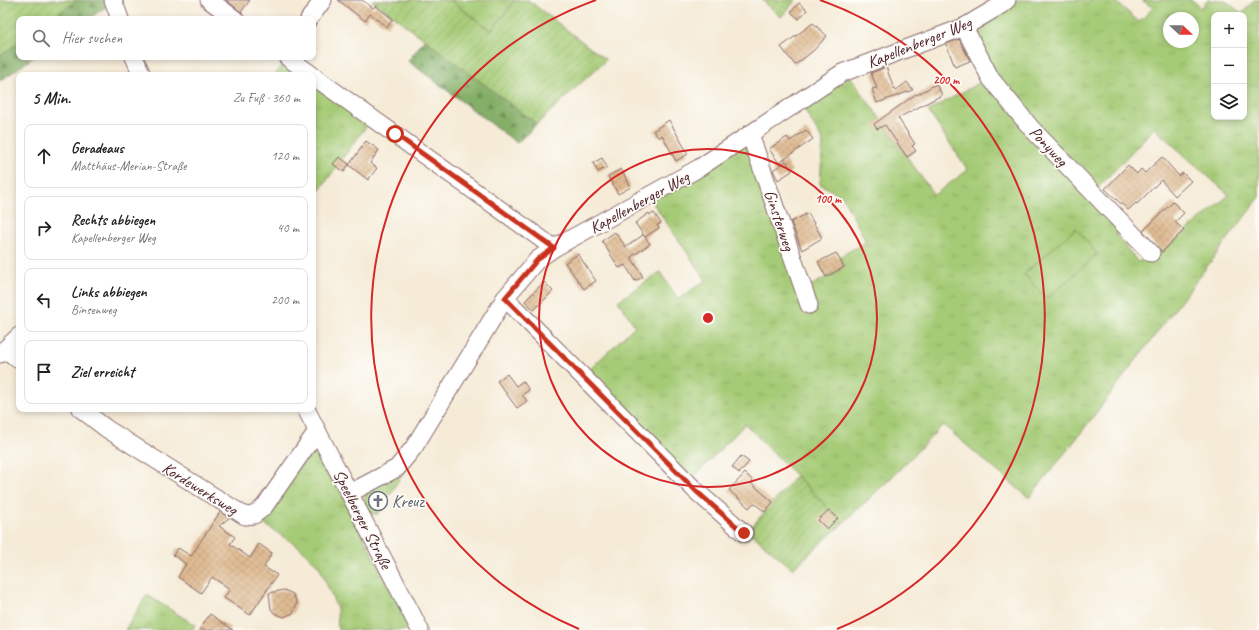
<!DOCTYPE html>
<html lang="de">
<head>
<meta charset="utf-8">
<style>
  body { margin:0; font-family:Caveat,sans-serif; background:#f6f6f6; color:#222 }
  .controls { position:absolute; right:12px; top:12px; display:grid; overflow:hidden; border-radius:8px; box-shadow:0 2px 6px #0003 }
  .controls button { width:36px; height:36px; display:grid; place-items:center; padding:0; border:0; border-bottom:1px solid #e0e0e0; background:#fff; color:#222; font:20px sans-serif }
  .compass { position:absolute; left:1163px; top:12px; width:36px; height:36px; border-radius:50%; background:#fff; box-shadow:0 2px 6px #0003; rotate:112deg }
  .stop { position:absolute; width:12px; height:12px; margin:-9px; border:3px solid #c8321e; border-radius:50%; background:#fff }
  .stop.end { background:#c8321e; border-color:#fff; box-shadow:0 1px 4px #0008 }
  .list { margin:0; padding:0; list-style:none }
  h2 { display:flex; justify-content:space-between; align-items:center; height:52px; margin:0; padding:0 16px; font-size:17px }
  h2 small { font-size:13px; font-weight:400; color:#767676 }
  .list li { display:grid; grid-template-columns:26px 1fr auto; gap:12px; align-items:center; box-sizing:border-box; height:64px; margin:0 8px 8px; padding:0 8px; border:1px solid #e0e0e0; border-radius:8px }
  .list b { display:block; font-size:15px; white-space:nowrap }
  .list p { margin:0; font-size:13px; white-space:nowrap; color:#767676 }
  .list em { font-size:13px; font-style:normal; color:#767676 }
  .icon { flex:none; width:22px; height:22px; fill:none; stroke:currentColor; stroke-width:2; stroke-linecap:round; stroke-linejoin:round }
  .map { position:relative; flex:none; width:1259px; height:630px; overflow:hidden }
  .search { position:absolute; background:#fff; box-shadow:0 2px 6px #0003; left:16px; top:16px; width:300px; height:44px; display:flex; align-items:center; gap:10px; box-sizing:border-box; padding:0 14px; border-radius:8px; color:#767676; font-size:15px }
  .panel { position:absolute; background:#fff; box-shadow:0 2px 6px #0003; left:16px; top:72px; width:300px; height:340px; border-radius:8px }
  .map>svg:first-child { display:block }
  .grass { fill:url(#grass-tufts); stroke:#787550; fill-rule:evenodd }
  .forest { fill:url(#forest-firs); stroke:#676749 }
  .garden { fill:url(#garden-furrows); stroke:#787550 }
  .pitch { fill:#a5cb76; stroke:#787550 }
  .building { fill:url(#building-cross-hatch) }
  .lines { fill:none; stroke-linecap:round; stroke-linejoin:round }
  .minor-casing { stroke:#866667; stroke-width:19 }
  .minor { stroke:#fff; stroke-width:17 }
  .route { stroke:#c8321e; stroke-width:5 }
  .ring { fill:none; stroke:#d62828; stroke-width:2 }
  .labels { text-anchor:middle; stroke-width:3.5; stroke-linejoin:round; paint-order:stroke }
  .street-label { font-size:17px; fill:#4a1f2b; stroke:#fdfcf7 }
  .worship-label { font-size:17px; fill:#5b616d; stroke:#fdfcf7; text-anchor:start }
  .centre { fill:#d62828; stroke:#fdfcf7; stroke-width:2 }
  .ring-label { font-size:12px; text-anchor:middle; font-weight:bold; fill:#d62828; stroke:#fdfcf7; stroke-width:3.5; stroke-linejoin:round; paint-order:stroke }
</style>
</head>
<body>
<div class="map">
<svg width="1259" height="630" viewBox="0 0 1259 630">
  <defs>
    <pattern id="grass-tufts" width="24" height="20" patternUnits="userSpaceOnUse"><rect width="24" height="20" fill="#a5cb76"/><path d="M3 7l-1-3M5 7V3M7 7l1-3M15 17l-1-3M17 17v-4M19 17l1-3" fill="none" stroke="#90ae66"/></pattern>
    <pattern id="forest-firs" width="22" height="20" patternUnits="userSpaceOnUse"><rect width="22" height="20" fill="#84af67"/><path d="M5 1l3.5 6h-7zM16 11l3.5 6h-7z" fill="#6e8e55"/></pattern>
    <pattern id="garden-furrows" width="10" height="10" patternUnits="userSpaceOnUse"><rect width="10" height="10" fill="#a5cb76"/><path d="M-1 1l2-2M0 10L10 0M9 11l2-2" fill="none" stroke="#90ae66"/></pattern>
    <pattern id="building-cross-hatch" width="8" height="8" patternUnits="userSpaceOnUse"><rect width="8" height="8" fill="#dfbb93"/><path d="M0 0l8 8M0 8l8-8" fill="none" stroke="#c1a07f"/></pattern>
  </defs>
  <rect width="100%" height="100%" fill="#fdfcf7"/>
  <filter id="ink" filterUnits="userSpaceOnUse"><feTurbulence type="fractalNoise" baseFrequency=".025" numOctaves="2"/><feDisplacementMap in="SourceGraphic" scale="8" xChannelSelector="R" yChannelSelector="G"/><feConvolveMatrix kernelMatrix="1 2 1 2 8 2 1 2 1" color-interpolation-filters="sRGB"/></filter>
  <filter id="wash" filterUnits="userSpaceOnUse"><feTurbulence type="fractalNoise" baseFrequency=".012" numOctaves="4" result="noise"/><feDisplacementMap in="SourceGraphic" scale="16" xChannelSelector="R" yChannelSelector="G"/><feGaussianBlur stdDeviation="0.9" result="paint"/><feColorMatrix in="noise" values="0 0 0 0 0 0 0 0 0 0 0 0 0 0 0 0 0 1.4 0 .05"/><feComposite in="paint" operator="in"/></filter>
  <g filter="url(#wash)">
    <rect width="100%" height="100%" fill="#f5ebd7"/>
    <g class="grass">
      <polygon points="450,0 515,0 491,31"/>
      <path d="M1017,0h97l25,22 14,-14 -11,-8h50l9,8 7,-8h17l17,14 12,-14h5v198l-182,240 -48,60 -86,-73 -52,53 -48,45 -98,-99 -54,56 -104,-108 48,-46 -17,-25 42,-29 18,27 28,-19 -55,-80 94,-57 62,145 37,-21 -5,-10 27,-15 -23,-45 -23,-13 3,-43 -21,-35 48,-30 84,119 34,-25 -40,-59 58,-32 134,146 -4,10 22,27 22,-12 2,2 67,-57 -75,-67 -58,62 -94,-104 -27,-48 4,-14 18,-8zM1214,15h30v102h-30zM1169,18h24v24h-24z"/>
      <polygon points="283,64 298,75 275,75"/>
      <polygon points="313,85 368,124 342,159 339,157 334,164 337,167 318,192 313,189"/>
      <polygon points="312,448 319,449 411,630 338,630 337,608 319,566 299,547 261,522"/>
      <polygon points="410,461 378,514 369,514 363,502 367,491"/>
      <polygon points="147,595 195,625 192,630 125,630"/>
    </g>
    <g class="forest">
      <polygon points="77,0 103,0 106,7 88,19 51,19"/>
      <polygon points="425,39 537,124 517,143 408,61"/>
      <polygon points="19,42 19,57 34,57 0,81 0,56"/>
    </g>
    <g class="garden">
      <polygon points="0,0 77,0 51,19 19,19 19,42 0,56"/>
      <polygon points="372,0 450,0 491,31 515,0 528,0 606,60 537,124"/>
      <polygon points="762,0 796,0 781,17"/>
      <polygon points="796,476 843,523 793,569 748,531"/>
    </g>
    <polygon class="pitch" points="1076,228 1097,254 1047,299 1024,274"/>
    <g id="blocks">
      <g class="building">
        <polygon points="226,0 250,0 241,12"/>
        <polygon points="338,0 362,0 373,8 376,6 393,19 387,27 370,14 365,21"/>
        <polygon points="799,3 807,10 799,19 791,12"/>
        <polygon points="813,23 827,36 813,51 795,65 781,47"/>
        <polygon points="959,39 970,61 955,67 946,44"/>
        <polygon points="886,67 895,91 907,82 913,90 877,103 872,89 877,88 871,73"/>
        <polygon points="936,84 942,95 898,118 915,144 912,146 916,151 907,157 885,125 877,129 874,124 916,94 917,95"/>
        <polygon points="669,120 688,154 676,161 662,135 659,138 653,131"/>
        <polygon points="806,130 813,139 779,163 769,149 787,137 790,141"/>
        <polygon points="366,141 379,150 370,163 377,168 368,180 349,165"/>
        <polygon points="339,157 349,164 344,172 333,164"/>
        <polygon points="1162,157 1179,176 1183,173 1191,181 1175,196 1161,180 1137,204 1136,203 1128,210 1105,189 1128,165 1137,174 1141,169 1145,173"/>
        <polygon points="602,158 607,167 598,172 593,163"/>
        <polygon points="786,161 792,171 778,180 773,170"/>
        <polygon points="621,169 631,187 618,194 608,176"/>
        <polygon points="1173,202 1184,213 1175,222 1184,230 1162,252 1143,231"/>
        <polygon points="649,213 650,215 654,213 661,223 657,225 659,228 645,237 650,244 631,257 643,277 635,281 625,265 619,268 602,241 615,232 626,247 643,235 645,237 635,223"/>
        <polygon points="808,213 822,238 802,250 791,222"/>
        <polygon points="836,253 844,267 826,277 818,262"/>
        <polygon points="578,254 596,281 584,289 565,263"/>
        <polygon points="544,282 553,291 534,310 525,301"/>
        <polygon points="507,374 516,386 523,381 529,390 522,395 527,401 517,408 497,381"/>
        <polygon points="741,456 749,462 739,473 732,467"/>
        <polygon points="745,473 753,481 751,483 773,502 765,512 754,503 749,508 729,490"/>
        <polygon points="829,510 838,518 827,529 818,520"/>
        <polygon points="220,512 229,518 219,526 235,537 230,544 250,558 259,544 272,553 264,567 277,575 250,615 224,598 230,589 212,577 201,593 178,577 186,564 173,555 178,548 191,556"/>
        <polygon points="284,590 293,594 297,603 293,613 284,617 274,613 271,609 269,593"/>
        <polygon points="210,614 233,630 199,630"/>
      </g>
    </g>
  </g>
  <g filter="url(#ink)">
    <use href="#blocks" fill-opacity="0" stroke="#866667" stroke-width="1"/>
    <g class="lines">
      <defs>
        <g id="minor">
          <polyline points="113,0 120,19"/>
          <polyline points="209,0 235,19"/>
          <polyline points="309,19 323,0"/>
          <polyline points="964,27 991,79 1031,128 1151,253"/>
          <polyline points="134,57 142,75"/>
          <polyline points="287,57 312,75"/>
          <polyline points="313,76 554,248"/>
          <polyline points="750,134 809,305"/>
          <polyline points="505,298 696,491 744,533"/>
          <polyline points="5,349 19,360"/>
          <polyline points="0,354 19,336"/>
          <polyline points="81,409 107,429 245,516 254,515 264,507 317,431"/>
          <polyline points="306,409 420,630"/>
          <polyline points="350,493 397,468 414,447 505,298 537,260 554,248 699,168 842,73 964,27 1001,5 1007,0"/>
        </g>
      </defs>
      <use href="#minor" class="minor-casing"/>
      <use href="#minor" class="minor"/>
    </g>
  </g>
  <g class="lines" filter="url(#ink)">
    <polyline class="route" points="395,134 554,248 537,260 505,298 696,491 744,533"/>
  </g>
  <g class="ring">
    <circle cx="708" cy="318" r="169"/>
    <path d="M579 629A337 337 0 0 1 596 0M820 0A337 337 0 0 1 837 629"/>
  </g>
  <defs>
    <symbol id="church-ring" viewBox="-11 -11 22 22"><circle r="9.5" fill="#fdfcf7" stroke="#6b7280" stroke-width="1.5"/><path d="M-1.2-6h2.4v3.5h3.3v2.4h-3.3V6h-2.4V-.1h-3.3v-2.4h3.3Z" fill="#6b7280"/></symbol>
  </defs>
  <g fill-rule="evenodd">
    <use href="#church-ring" x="367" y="490" width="22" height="22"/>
  </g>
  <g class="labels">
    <g class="street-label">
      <text transform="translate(919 42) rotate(-22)" y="6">Kapellenberger Weg</text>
      <text transform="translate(1049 146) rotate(47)" y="6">Ponyweg</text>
      <text transform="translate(639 202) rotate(-29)" y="6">Kapellenberger Weg</text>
      <text transform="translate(780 220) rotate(71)" y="6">Ginsterweg</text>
      <text transform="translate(200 488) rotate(32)" y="6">Kordewerksweg</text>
      <text transform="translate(363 519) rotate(63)" y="6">Speelberger Straße</text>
    </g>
    <g class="worship-label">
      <text x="392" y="507">Kreuz</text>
    </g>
  </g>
  <circle cx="708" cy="318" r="6" class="centre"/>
  <g class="ring-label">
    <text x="946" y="84">200 m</text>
    <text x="828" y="203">100 m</text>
  </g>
</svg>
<div class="controls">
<button>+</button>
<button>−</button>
<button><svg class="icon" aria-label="layers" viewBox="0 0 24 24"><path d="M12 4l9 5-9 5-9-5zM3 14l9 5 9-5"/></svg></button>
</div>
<svg class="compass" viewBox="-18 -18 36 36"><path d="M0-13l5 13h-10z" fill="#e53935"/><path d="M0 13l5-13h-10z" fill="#767676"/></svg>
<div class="stop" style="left:395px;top:134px"></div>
<div class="stop end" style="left:744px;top:533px"></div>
<div class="search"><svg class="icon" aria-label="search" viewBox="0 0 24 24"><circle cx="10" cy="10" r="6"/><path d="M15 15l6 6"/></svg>Hier suchen</div>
<section class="panel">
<h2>5 Min.<small>Zu Fuß · 360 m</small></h2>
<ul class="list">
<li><svg class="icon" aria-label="ahead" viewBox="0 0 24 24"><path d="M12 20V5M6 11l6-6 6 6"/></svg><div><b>Geradeaus</b><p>Matthäus-Merian-Straße</p></div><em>120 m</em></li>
<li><svg class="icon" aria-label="right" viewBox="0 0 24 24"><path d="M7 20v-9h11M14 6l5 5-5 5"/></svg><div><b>Rechts abbiegen</b><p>Kapellenberger Weg</p></div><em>40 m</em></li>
<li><svg class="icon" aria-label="left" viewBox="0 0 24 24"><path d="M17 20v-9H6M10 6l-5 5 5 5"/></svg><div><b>Links abbiegen</b><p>Binsenweg</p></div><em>200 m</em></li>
<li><svg class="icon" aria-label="arrive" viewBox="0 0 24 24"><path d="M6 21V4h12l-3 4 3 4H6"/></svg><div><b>Ziel erreicht</b></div></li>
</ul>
</section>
</div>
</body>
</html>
